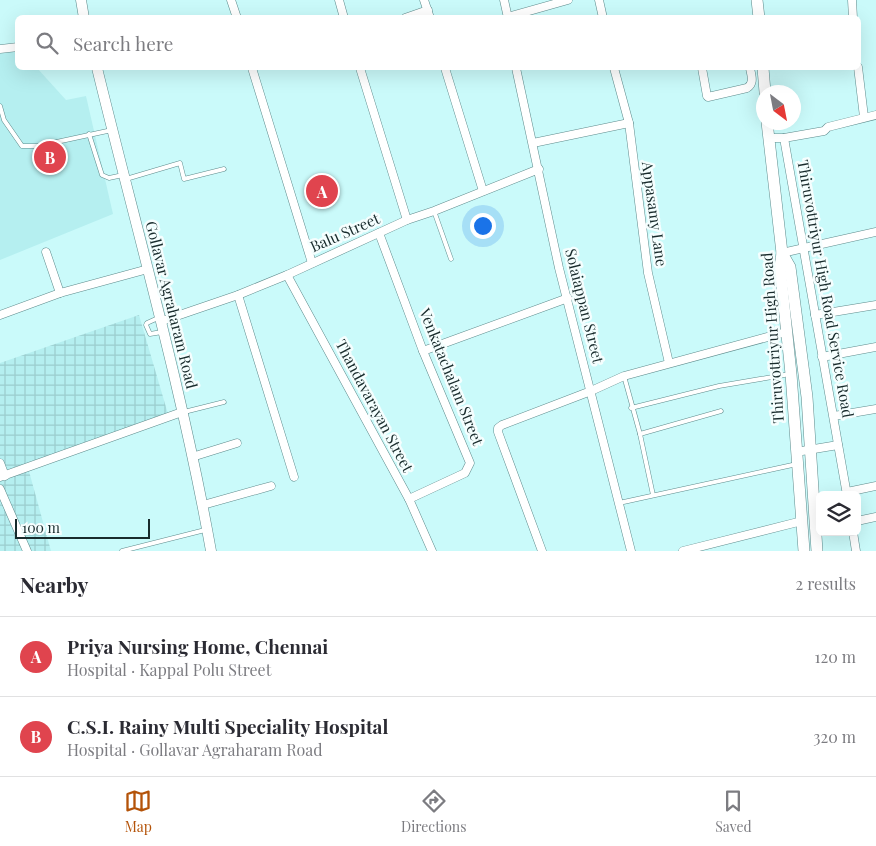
<!DOCTYPE html>
<html lang="en">
<head>
<meta charset="utf-8">
<style>
  body { margin:0; font-family:"Playfair Display",serif; background:#f2f2f3; color:#2b2b33 }
  .controls { position:absolute; right:15px; bottom:15px; display:grid; overflow:hidden; border-radius:8px; box-shadow:0 5px 20px #0002 }
  .controls button { width:45px; height:45px; display:grid; place-items:center; padding:0; border:0; border-bottom:1px solid #e1e1e2; background:#fff; color:#2b2b33; font:25px sans-serif }
  .compass { position:absolute; left:756px; top:85px; width:45px; height:45px; border-radius:50%; background:#fff; box-shadow:0 5px 20px #0002; rotate:148deg }
  .scale { position:absolute; left:15px; bottom:12px; width:135px; box-sizing:border-box; padding-left:5px; border:2px solid #182b2c; border-top:0; font-size:14px; line-height:18px; white-space:nowrap; color:#182b2c; -webkit-text-stroke:4px #f5fefe; paint-order:stroke }
  .you { position:absolute; left:482px; top:225px; width:18px; height:18px; margin:-12px; border:4px solid #fff; border-radius:50%; background:#1a73e8; box-shadow:0 0 0 8px #1a73e833 }
  .badge { display:grid; place-items:center; width:32px; height:32px; border-radius:50%; background:#b45309; color:#fff; font-size:16px; font-weight:700 }
  .pin { position:absolute; translate:-50% -50%; border:2px solid #fff; box-shadow:0 1px 5px #0006 }
  .list { margin:0; padding:0; list-style:none }
  h2 { display:flex; justify-content:space-between; align-items:center; height:65px; margin:0; padding:0 20px; font-size:21px }
  h2 small { font-size:16px; font-weight:400; color:#7c7c81 }
  .list li { display:grid; grid-template-columns:32px 1fr auto; gap:15px; align-items:center; box-sizing:border-box; height:80px; padding:0 20px; border-top:1px solid #e1e1e2 }
  .list b { display:block; font-size:19px; white-space:nowrap }
  .list p { margin:0; font-size:16px; white-space:nowrap; color:#7c7c81 }
  .list em { font-size:16px; font-style:normal; color:#7c7c81 }
  .icon { flex:none; width:28px; height:28px; fill:none; stroke:currentColor; stroke-width:2; stroke-linecap:round; stroke-linejoin:round }
  .map { position:relative; flex:none; width:876px; height:551px; overflow:hidden }
  .search { position:absolute; background:#fff; box-shadow:0 5px 20px #0002; left:15px; right:15px; top:15px; height:55px; display:flex; align-items:center; gap:12px; box-sizing:border-box; padding:0 18px; border-radius:8px; color:#7c7c81; font-size:19px }
  .sheet { height:225px; background:#fff }
  nav { display:flex; justify-content:space-around; align-items:center; box-sizing:border-box; height:70px; border-top:1px solid #e1e1e2; background:#fff; font-size:14px; color:#7c7c81 }
  nav a { display:grid; justify-items:center; gap:2px }
  nav .on { color:#b45309 }
  .map>svg:first-child { display:block }
  .built { fill:#b5eff0 }
  .industrial { fill:url(#industrial-grid) }
  .lines { fill:none; stroke-linecap:round; stroke-linejoin:round }
  .service-casing { stroke:#5e8b8c; stroke-width:5 }
  .minor-casing { stroke:#5e8b8c; stroke-width:9 }
  .tertiary-casing { stroke:#5e8b8c; stroke-width:11 }
  .secondary-casing { stroke:#5e8b8c; stroke-width:12 }
  .service { stroke:#fff; stroke-width:4 }
  .minor { stroke:#fff; stroke-width:8 }
  .tertiary { stroke:#fff; stroke-width:10 }
  .secondary { stroke:#fff; stroke-width:11 }
  .labels { text-anchor:middle; stroke-width:5; stroke-linejoin:round; paint-order:stroke }
  .street-label { font-size:15px; fill:#182b2c; stroke:#f5fefe }
</style>
</head>
<body>
<div class="map">
<svg width="876" height="551" viewBox="0 0 876 551">
  <defs>
    <pattern id="industrial-grid" width="8" height="8" patternUnits="userSpaceOnUse" patternTransform="scale(1.25)"><rect width="8" height="8" fill="#b5eff0"/><path d="M0 4h8M4 0v8" fill="none" stroke="#9bcdce"/></pattern>
  </defs>
  <rect width="100%" height="100%" fill="#cafafa"/>
  <polygon class="built" points="13,51 17,52 18,68 37,68 66,100 86,96 113,214 0,260 0,54"/>
  <polygon class="industrial" points="139,315 168,414 27,464 51,551 0,551 0,363"/>
  <g class="lines">
    <defs>
      <g id="service">
        <polyline points="0,106 4,120 22,146 38,146 112,130"/>
        <polyline points="89,134 102,175 109,178 123,175"/>
        <polyline points="126,179 180,163 184,179 224,169"/>
        <polyline points="434,211 451,259"/>
        <polyline points="158,318 147,323 146,325 150,334 162,332"/>
        <polyline points="624,376 640,434 653,495"/>
        <polyline points="631,408 719,386 790,374"/>
        <polyline points="184,412 224,402"/>
        <polyline points="640,434 721,411"/>
        <polyline points="619,503 797,464"/>
        <polyline points="122,551 205,530"/>
      </g>
      <g id="minor">
        <polyline points="231,0 237,18"/>
        <polyline points="339,0 344,18"/>
        <polyline points="424,0 430,18"/>
        <polyline points="504,0 508,18"/>
        <polyline points="599,0 603,18"/>
        <polyline points="852,0 853,18"/>
        <polyline points="508,17 568,0"/>
        <polyline points="405,18 428,10"/>
        <polyline points="0,49 18,47"/>
        <polyline points="858,67 864,117"/>
        <polyline points="252,68 312,263"/>
        <polyline points="360,68 407,220"/>
        <polyline points="445,68 483,191"/>
        <polyline points="516,68 559,268 631,551"/>
        <polyline points="614,68 629,123 648,273 669,363"/>
        <path d="M702,68l5,28 1,1 39,-9c8,-5 4,-13 3,-20"/>
        <polyline points="769,138 784,138 824,131 828,127 876,115"/>
        <polyline points="784,138 847,495"/>
        <polyline points="533,143 629,123"/>
        <polyline points="379,233 423,351 470,463 465,473 409,499"/>
        <polyline points="46,252 60,293"/>
        <polyline points="782,253 876,232"/>
        <polyline points="287,275 409,499 432,551"/>
        <polyline points="238,295 294,477"/>
        <polyline points="0,315 60,293 148,269"/>
        <polyline points="815,315 876,305"/>
        <polyline points="162,321 238,295 287,275 407,220 434,211 539,169"/>
        <polyline points="423,351 568,298"/>
        <polyline points="822,357 876,347"/>
        <polyline points="834,416 876,409"/>
        <polyline points="796,452 838,445"/>
        <polyline points="192,457 237,443"/>
        <polyline points="0,463 5,476"/>
        <polyline points="0,477 182,412"/>
        <polyline points="0,489 27,551"/>
        <polyline points="847,492 876,486"/>
        <polyline points="203,505 271,486"/>
        <polyline points="857,521 876,517"/>
        <polyline points="853,532 856,551"/>
        <polyline points="542,551 498,432 498,428 502,425 591,391 624,376 786,332"/>
        <polyline points="683,551 802,521"/>
      </g>
      <g id="tertiary">
        <polyline points="81,0 84,18"/>
        <path d="M97,68c39,160 85,320 114,483"/>
      </g>
      <g id="secondary">
        <polyline points="757,0 759,18"/>
        <polyline points="763,68 765,92"/>
        <polyline points="767,122 782,253 780,267 791,374 804,551"/>
        <polyline points="782,253 790,267 807,397 817,551"/>
      </g>
    </defs>
    <use href="#service" class="service-casing"/>
    <use href="#minor" class="minor-casing"/>
    <use href="#tertiary" class="tertiary-casing"/>
    <use href="#secondary" class="secondary-casing"/>
    <use href="#service" class="service"/>
    <use href="#minor" class="minor"/>
    <use href="#tertiary" class="tertiary"/>
    <use href="#secondary" class="secondary"/>
  </g>
  <g class="labels">
    <g class="street-label">
      <text transform="translate(654 214) rotate(82)" y="5">Appasamy Lane</text>
      <text transform="translate(345 233) rotate(-24)" y="5">Balu Street</text>
      <text transform="translate(825 289) rotate(80)" y="5">Thiruvottriyur High Road Service Road</text>
      <text transform="translate(171 305) rotate(76)" y="5">Gollavar Agraharam Road</text>
      <text transform="translate(584 306) rotate(76)" y="5">Solaiappan Street</text>
      <text transform="translate(773 338) rotate(-94)" y="5">Thiruvottriyur High Road</text>
      <text transform="translate(451 377) rotate(68)" y="5">Venkatachalam Street</text>
      <text transform="translate(374 406) rotate(62)" y="5">Thandavarayan Street</text>
    </g>
  </g>
</svg>
<div class="controls">
<button><svg class="icon" aria-label="layers" viewBox="0 0 24 24"><path d="M12 4l9 5-9 5-9-5zM3 14l9 5 9-5"/></svg></button>
</div>
<svg class="compass" viewBox="-18 -18 36 36"><path d="M0-13l5 13h-10z" fill="#e53935"/><path d="M0 13l5-13h-10z" fill="#7c7c81"/></svg>
<div class="scale">100 m</div>
<div class="you"></div>
<div class="pin badge" style="left:322px;top:191px;background:#e0444e">A</div>
<div class="pin badge" style="left:50px;top:157px;background:#e0444e">B</div>
<div class="search"><svg class="icon" aria-label="search" viewBox="0 0 24 24"><circle cx="10" cy="10" r="6"/><path d="M15 15l6 6"/></svg>Search here</div>
</div>
<section class="sheet">
<h2>Nearby<small>2 results</small></h2>
<ul class="list">
<li><span class="badge" style="background:#e0444e">A</span><div><b>Priya Nursing Home, Chennai</b><p>Hospital · Kappal Polu Street</p></div><em>120 m</em></li>
<li><span class="badge" style="background:#e0444e">B</span><div><b>C.S.I. Rainy Multi Speciality Hospital</b><p>Hospital · Gollavar Agraharam Road</p></div><em>320 m</em></li>
</ul>
</section>
<nav>
<a class="on"><svg class="icon" aria-label="map" viewBox="0 0 24 24"><path d="M3 6l6-2 6 2 6-2v14l-6 2-6-2-6 2zM9 4v14M15 6v14"/></svg>Map</a>
<a><svg class="icon" aria-label="directions" viewBox="0 0 24 24"><path d="M12 3l9 9-9 9-9-9zM9 14v-3h6M13 9l2 2-2 2"/></svg>Directions</a>
<a><svg class="icon" aria-label="saved" viewBox="0 0 24 24"><path d="M7 4h10v16l-5-4-5 4z"/></svg>Saved</a>
</nav>
</body>
</html>
